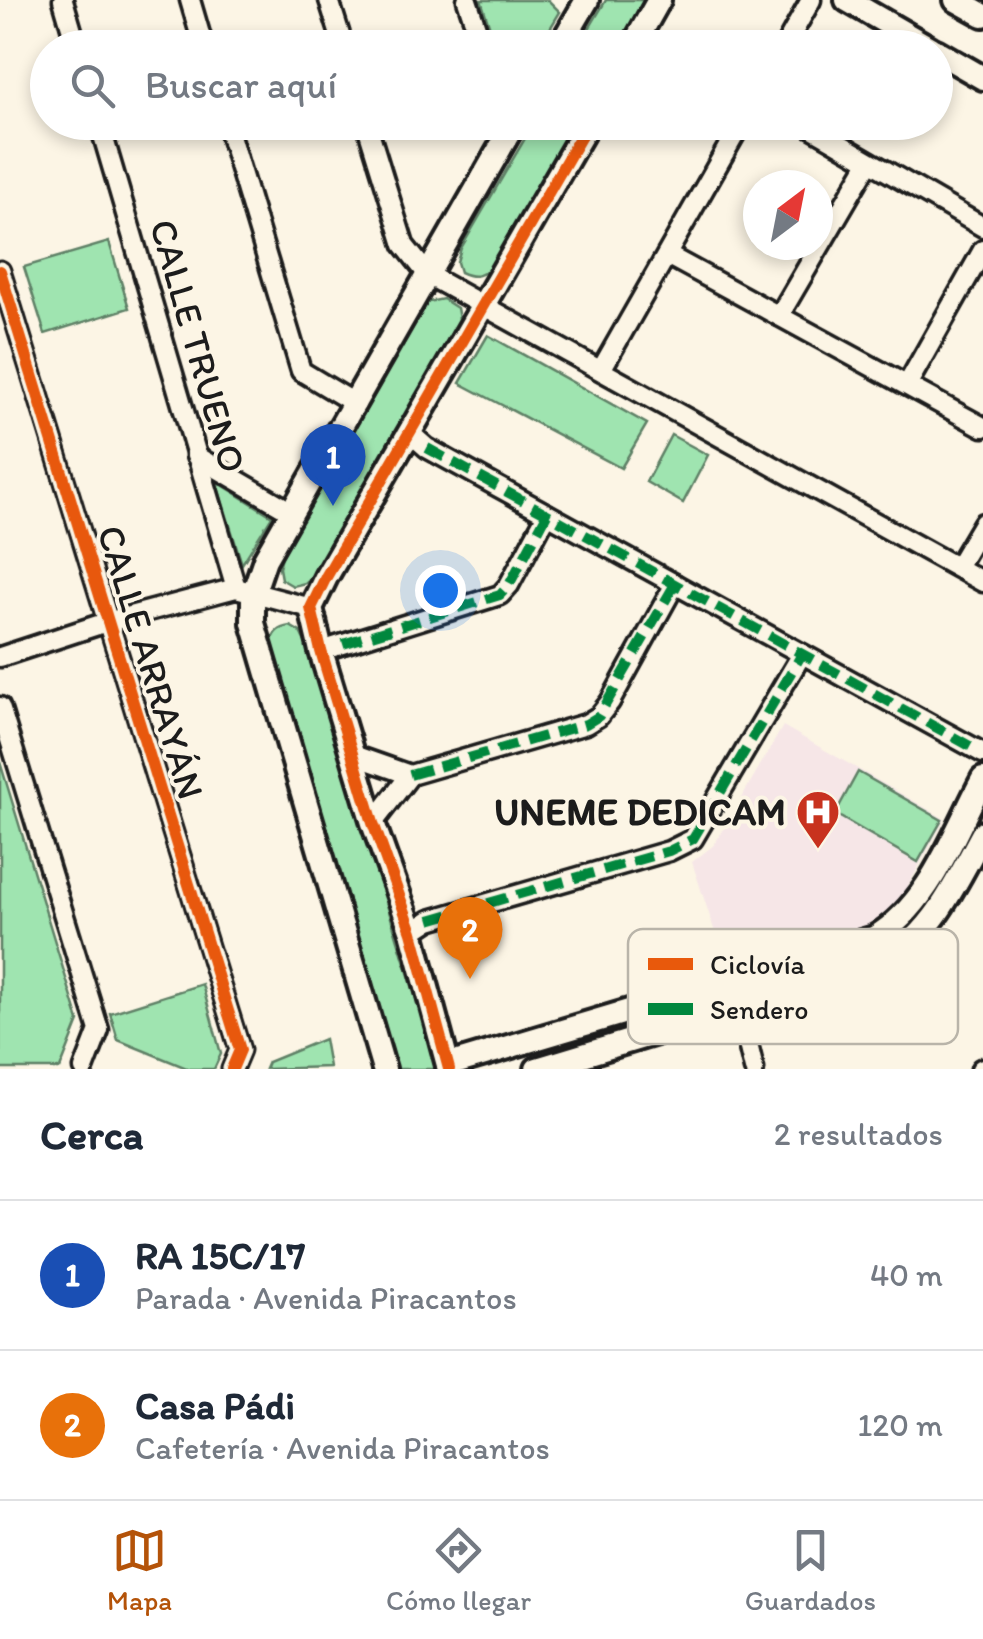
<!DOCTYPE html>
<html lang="es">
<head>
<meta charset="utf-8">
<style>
  body { margin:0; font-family:Itim,sans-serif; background:#f6f6f7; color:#1f2937 }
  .compass { position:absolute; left:743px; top:170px; width:90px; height:90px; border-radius:50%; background:#fff; box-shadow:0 5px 15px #0003; rotate:32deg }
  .you { position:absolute; left:440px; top:590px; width:35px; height:35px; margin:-25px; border:8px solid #fff; border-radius:50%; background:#1a73e8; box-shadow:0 0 0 15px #1a73e833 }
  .badge { display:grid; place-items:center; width:65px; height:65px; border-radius:50%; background:#b45309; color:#fff; font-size:32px; font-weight:700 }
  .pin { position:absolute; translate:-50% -82px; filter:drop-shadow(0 2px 5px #0008) }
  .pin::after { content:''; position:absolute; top:52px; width:35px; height:30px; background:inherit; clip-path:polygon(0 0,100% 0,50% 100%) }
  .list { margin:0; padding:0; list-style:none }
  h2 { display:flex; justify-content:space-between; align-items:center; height:130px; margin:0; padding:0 40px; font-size:42px }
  h2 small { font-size:32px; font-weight:400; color:#747a83 }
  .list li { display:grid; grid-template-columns:65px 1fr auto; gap:30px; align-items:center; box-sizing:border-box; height:150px; padding:0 40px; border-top:2px solid #e0e1e3 }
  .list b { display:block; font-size:38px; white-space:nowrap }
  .list p { margin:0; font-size:32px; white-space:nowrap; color:#747a83 }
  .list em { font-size:32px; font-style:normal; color:#747a83 }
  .icon { flex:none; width:55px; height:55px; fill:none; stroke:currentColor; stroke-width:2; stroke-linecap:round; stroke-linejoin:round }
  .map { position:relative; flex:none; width:983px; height:1069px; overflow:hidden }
  .search { position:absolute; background:#fff; box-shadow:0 5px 15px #0003; left:30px; right:30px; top:30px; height:110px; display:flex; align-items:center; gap:25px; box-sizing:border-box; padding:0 35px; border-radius:55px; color:#747a83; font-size:38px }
  .sheet { height:430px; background:#fff }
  nav { display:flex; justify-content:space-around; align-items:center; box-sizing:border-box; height:140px; border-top:2px solid #e0e1e3; background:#fff; font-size:28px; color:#747a83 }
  nav a { display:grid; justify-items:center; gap:5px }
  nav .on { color:#b45309 }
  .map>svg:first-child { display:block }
  .built { fill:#f6e6e7 }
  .green { fill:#9fe4b0; stroke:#5e8066; stroke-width:2.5 }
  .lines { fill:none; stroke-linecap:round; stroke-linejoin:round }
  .minor-casing { stroke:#1c1c1c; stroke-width:25 }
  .tertiary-casing { stroke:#1c1c1c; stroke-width:30 }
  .minor { stroke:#fcf5e5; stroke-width:18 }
  .tertiary { stroke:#fcf5e5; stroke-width:22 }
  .quiet { stroke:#00873e; stroke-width:10; stroke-dasharray:20 10; stroke-linecap:butt }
  .cycleway-casing { stroke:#fcf5e5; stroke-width:19 }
  .cycleway { stroke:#e8590c; stroke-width:12 }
  .labels { text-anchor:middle; stroke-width:8; stroke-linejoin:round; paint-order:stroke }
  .street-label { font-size:38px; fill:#1c1c1c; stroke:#fcf5e5 }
  .poi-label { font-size:38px; font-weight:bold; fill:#1c1c1c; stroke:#fcf5e5; text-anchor:end }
  .key { fill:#fcf5e5; stroke:#b9b4a9; stroke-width:2.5 }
  .key-label { font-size:28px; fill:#1c1c1c }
</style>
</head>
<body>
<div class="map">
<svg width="983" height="1069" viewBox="0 0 983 1069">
  <rect width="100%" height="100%" fill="#fcf5e5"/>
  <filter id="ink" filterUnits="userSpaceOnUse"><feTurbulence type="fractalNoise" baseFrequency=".01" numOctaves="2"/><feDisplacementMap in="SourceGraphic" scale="20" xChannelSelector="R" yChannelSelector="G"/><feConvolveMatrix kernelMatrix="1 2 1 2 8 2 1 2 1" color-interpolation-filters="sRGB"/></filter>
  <g filter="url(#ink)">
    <polygon class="built" points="783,726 945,819 903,895 877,923 862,931 728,972 692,862 714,845"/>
    <g class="green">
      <polygon points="481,0 548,0 560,12 539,47 496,47"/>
      <polygon points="606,0 646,0 618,47 578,47"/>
      <path d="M534,123h41l-85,146c-11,8 -17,9 -30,3l-3,-10 4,-14z"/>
      <polygon points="109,242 129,308 45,334 24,267"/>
      <polygon points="443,299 457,308 459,319 316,573 305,583 293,586 281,579 279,568 282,556 428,302"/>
      <polygon points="488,335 647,424 621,468 460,383"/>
      <polygon points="671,435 708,455 683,503 646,482"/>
      <polygon points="216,481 272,516 242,564"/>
      <path d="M290,626l10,6 6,12 132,425h-41l-127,-423c3,-13 7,-18 20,-20z"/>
      <polygon points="0,762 79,1021 60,1069 0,1069"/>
      <polygon points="858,772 942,820 918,862 835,814"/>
      <polygon points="202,984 221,1054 214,1069 189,1069 118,1040 110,1013"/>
      <polygon points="324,1039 329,1067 265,1069 268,1062"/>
    </g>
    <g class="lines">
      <defs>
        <g id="minor">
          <polyline points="63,0 77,48"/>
          <polyline points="190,0 204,48"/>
          <polyline points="329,0 344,48"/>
          <polyline points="467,0 483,48"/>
          <polyline points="784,48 811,0"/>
          <polyline points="99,122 236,588"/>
          <polyline points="226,122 301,371 356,404"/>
          <polyline points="366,122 404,245 428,275 983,582"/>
          <polyline points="802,122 983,227"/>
          <polyline points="667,255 983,427"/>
          <polyline points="0,271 240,1050 232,1069"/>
          <polyline points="779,316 869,162"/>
          <polyline points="601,370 742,122"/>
          <polyline points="907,385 983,250"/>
          <polyline points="410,433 427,448 983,753"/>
          <polyline points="196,456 292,512"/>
          <polyline points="957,567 983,523"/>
          <polyline points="321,651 500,595 509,585 547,514"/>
          <polyline points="0,657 107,622 236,588 311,608"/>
          <polyline points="0,707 99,1030 84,1069"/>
          <polyline points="353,755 410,775 586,724 599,716 610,702 675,584"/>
          <polyline points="373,823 410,775"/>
          <polyline points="412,932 430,920 669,851 693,839 802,654"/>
          <polyline points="733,982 754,1069"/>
          <polyline points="981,1069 983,1068"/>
        </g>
        <g id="tertiary">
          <polyline points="847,0 930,48"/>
          <polyline points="956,0 983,15"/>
          <polyline points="559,48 587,0"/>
          <polyline points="632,48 659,0"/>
          <polyline points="936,51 983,78"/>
          <path d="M448,1065l426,-127c56,-33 79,-103 109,-159"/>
          <polyline points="384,1069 253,623 253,594 265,559 515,122"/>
          <polyline points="449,1069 412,932 373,823 321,651 311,608 326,577 589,122"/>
          <path d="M537,1069l341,-103c55,-29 76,-80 105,-133"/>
        </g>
      </defs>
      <use href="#minor" class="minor-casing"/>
      <use href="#tertiary" class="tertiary-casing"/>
      <use href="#minor" class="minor"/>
      <use href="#tertiary" class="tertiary"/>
      <g class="quiet">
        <polyline points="427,448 979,751"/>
        <polyline points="343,644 500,595 509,585 547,514"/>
        <polyline points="410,775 586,724 599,716 675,584"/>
        <polyline points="430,920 669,851 693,839 802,654"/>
      </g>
      <defs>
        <g id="cycleway">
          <polyline points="0,271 240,1050 232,1069"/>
          <polyline points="449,1069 412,932 373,823 321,651 311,608 326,577 589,122"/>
        </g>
      </defs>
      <use href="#cycleway" class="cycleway-casing"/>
      <use href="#cycleway" class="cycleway"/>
    </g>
  </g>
  <defs>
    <symbol id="hospital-pin" viewBox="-11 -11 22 30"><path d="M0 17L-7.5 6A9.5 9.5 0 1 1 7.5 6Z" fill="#c8321e" stroke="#fcf5e5"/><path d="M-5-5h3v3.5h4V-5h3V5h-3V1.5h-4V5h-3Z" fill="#fff"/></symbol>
  </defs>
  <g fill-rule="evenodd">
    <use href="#hospital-pin" x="793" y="787" width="50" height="68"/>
  </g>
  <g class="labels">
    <g class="street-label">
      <text transform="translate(198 346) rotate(74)" y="13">CALLE TRUENO</text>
      <text transform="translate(151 662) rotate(73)" y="13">CALLE ARRAYÁN</text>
    </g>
    <g class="poi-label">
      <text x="786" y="825">UNEME DEDICAM</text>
    </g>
  </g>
  <rect x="628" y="929" width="330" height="115" rx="15" class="key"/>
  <rect x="648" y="958" width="45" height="12" fill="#e8590c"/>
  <rect x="648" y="1003" width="45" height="12" fill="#00873e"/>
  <g class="key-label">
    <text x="710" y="974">Ciclovía</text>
    <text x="710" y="1019">Sendero</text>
  </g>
</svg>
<svg class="compass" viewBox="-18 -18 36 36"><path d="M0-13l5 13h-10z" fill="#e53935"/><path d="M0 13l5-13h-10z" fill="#747a83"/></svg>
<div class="you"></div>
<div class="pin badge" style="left:333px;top:506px;background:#1a4fb4">1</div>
<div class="pin badge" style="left:470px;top:979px;background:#e8710a">2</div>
<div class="search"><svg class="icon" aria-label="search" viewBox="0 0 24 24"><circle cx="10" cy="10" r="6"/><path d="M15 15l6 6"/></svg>Buscar aquí</div>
</div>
<section class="sheet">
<h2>Cerca<small>2 resultados</small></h2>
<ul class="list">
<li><span class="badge" style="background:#1a4fb4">1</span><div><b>RA 15C/17</b><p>Parada · Avenida Piracantos</p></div><em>40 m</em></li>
<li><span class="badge" style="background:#e8710a">2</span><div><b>Casa Pádi</b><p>Cafetería · Avenida Piracantos</p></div><em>120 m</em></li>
</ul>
</section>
<nav>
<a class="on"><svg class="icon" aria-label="map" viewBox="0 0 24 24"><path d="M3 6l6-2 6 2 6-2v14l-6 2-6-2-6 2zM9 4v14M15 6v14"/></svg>Mapa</a>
<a><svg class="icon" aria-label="directions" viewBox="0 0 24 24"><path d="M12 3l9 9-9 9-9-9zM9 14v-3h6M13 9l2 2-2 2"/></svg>Cómo llegar</a>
<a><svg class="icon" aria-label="saved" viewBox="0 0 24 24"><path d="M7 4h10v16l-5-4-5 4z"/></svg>Guardados</a>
</nav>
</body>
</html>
